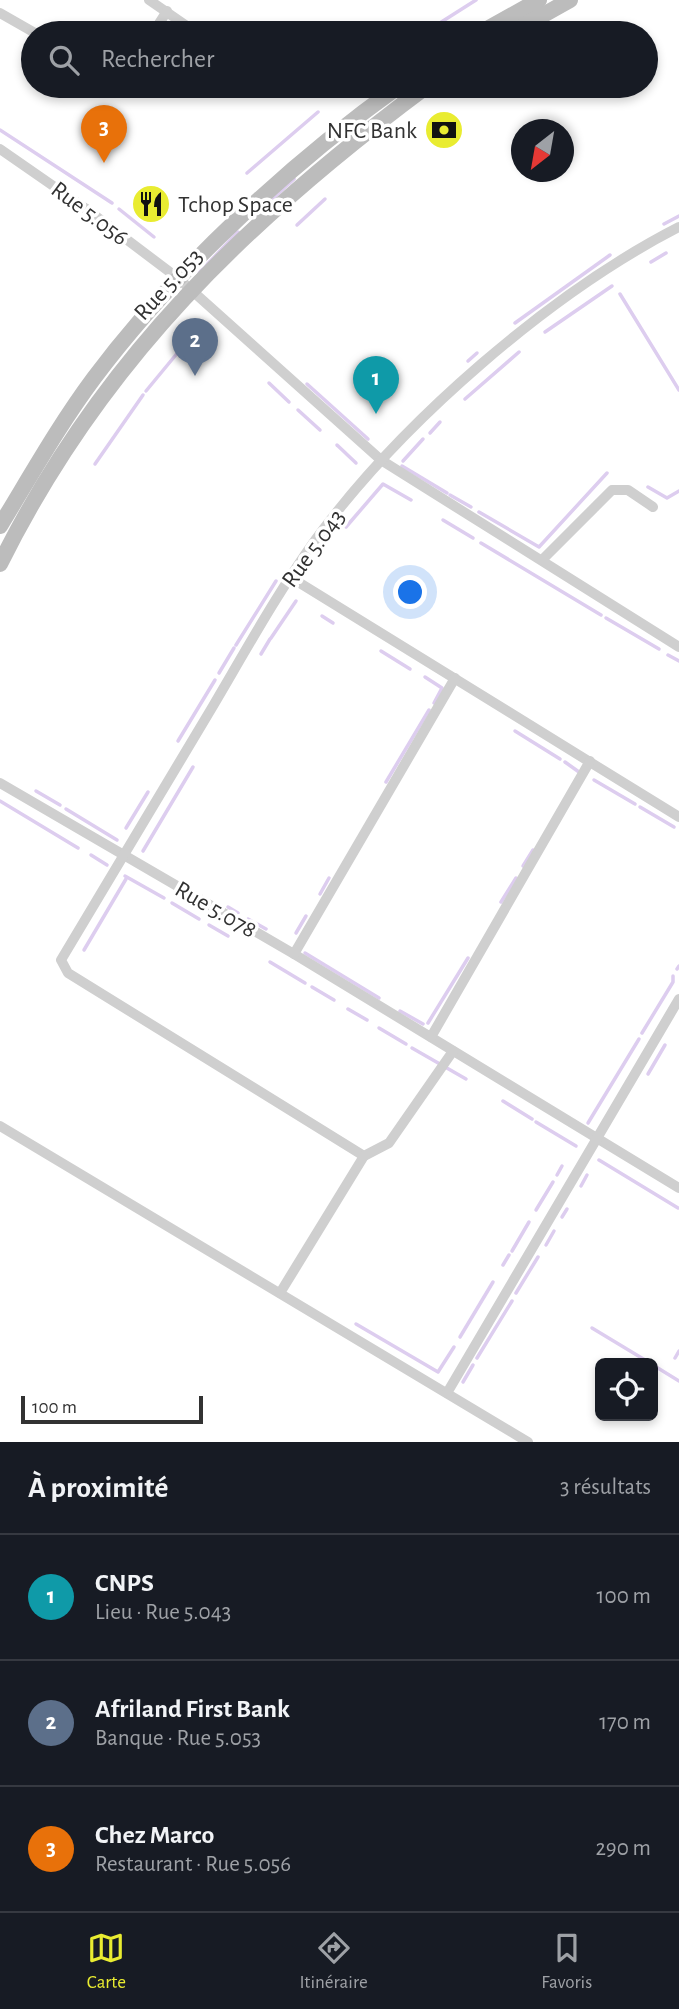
<!DOCTYPE html>
<html lang="fr">
<head>
<meta charset="utf-8">
<style>
  body { margin:0; font-family:"Alegreya Sans",sans-serif; background:#242831; color:#f1f3f6 }
  .controls { position:absolute; right:21px; bottom:21px; display:grid; overflow:hidden; border-radius:10px; box-shadow:0 4px 10px #0003 }
  .controls button { width:63px; height:63px; display:grid; place-items:center; padding:0; border:0; border-bottom:2px solid #363941; background:#171b24; color:#f1f3f6; font:35px sans-serif }
  .compass { position:absolute; left:511px; top:119px; width:63px; height:63px; border-radius:50%; background:#171b24; box-shadow:0 4px 10px #0003; rotate:211deg }
  .scale { position:absolute; left:21px; bottom:18px; width:182px; box-sizing:border-box; padding-left:7px; border:4px solid #323232; border-top:0; font-size:19px; line-height:24px; white-space:nowrap; color:#323232; -webkit-text-stroke:5px #fff; paint-order:stroke }
  .you { position:absolute; left:411px; top:593px; width:24px; height:24px; margin:-18px; border:5px solid #fff; border-radius:50%; background:#1a73e8; box-shadow:0 0 0 10px #1a73e833 }
  .badge { display:grid; place-items:center; width:46px; height:46px; border-radius:50%; background:#e9ec31; color:#fff; font-size:23px; font-weight:700 }
  .pin { position:absolute; translate:-50% -58px; filter:drop-shadow(0 2px 4px #0008) }
  .pin::after { content:''; position:absolute; top:37px; width:24px; height:21px; background:inherit; clip-path:polygon(0 0,100% 0,50% 100%) }
  .list { margin:0; padding:0; list-style:none }
  h2 { display:flex; justify-content:space-between; align-items:center; height:91px; margin:0; padding:0 28px; font-size:30px }
  h2 small { font-size:23px; font-weight:400; color:#9ea1a6 }
  .list li { display:grid; grid-template-columns:46px 1fr auto; gap:21px; align-items:center; box-sizing:border-box; height:126px; padding:0 28px; border-top:2px solid #363941 }
  .list b { display:block; font-size:26px; white-space:nowrap }
  .list p { margin:0; font-size:23px; white-space:nowrap; color:#9ea1a6 }
  .list em { font-size:23px; font-style:normal; color:#9ea1a6 }
  .icon { flex:none; width:38px; height:38px; fill:none; stroke:currentColor; stroke-width:2; stroke-linecap:round; stroke-linejoin:round }
  .map { position:relative; flex:none; width:679px; height:1442px; overflow:hidden }
  .search { position:absolute; background:#171b24; box-shadow:0 4px 10px #0003; left:21px; right:21px; top:21px; height:77px; display:flex; align-items:center; gap:18px; box-sizing:border-box; padding:0 24px; border-radius:38px; color:#9ea1a6; font-size:26px }
  .sheet { height:469px; background:#171b24 }
  nav { display:flex; justify-content:space-around; align-items:center; box-sizing:border-box; height:98px; border-top:2px solid #363941; background:#171b24; font-size:19px; color:#9ea1a6 }
  nav a { display:grid; justify-items:center; gap:4px }
  nav .on { color:#e9ec31 }
  .map>svg:first-child { display:block }
  .lines { fill:none; stroke-linecap:round; stroke-linejoin:round }
  .stream { stroke:#ddcdef; stroke-width:3.5 }
  .minor { stroke:#cfcfcf; stroke-width:10 }
  .secondary { stroke:#bcbcbc; stroke-width:16 }
  .labels { text-anchor:middle; stroke-width:7; stroke-linejoin:round; paint-order:stroke }
  .poi-label { font-size:24px; fill:#323232; stroke:#fff; text-anchor:end }
  .street-label { font-size:24px; fill:#323232; stroke:#fff }
</style>
</head>
<body>
<div class="map">
<svg width="679" height="1442" viewBox="0 0 679 1442">
  <rect width="100%" height="100%" fill="#fff"/>
  <g class="lines">
    <g class="stream">
      <polyline points="424,33 476,0"/>
      <polyline points="562,33 564,32"/>
      <polyline points="0,130 112,203"/>
      <polyline points="247,173 318,112"/>
      <polyline points="119,209 154,237"/>
      <polyline points="253,217 294,179"/>
      <polyline points="664,224 679,216"/>
      <polyline points="297,225 325,199"/>
      <polyline points="651,262 666,253"/>
      <polyline points="199,273 238,232"/>
      <polyline points="620,294 679,390"/>
      <polyline points="515,323 610,255"/>
      <polyline points="545,332 612,286"/>
      <polyline points="468,361 477,353"/>
      <polyline points="269,383 289,402"/>
      <polyline points="307,384 368,439"/>
      <polyline points="146,391 203,322"/>
      <polyline points="465,399 519,352"/>
      <polyline points="298,410 320,430"/>
      <polyline points="430,433 440,422"/>
      <polyline points="337,445 356,463"/>
      <polyline points="403,461 423,439"/>
      <polyline points="95,464 143,395"/>
      <polyline points="402,466 447,493"/>
      <polyline points="648,487 667,498 679,491"/>
      <polyline points="450,495 471,507"/>
      <polyline points="479,512 539,547 607,473"/>
      <polyline points="443,520 473,538"/>
      <polyline points="346,527 383,484 411,500"/>
      <polyline points="481,543 601,615"/>
      <polyline points="322,616 333,623"/>
      <polyline points="606,618 659,649"/>
      <polyline points="271,638 296,601"/>
      <polyline points="236,645 276,581"/>
      <polyline points="381,651 410,669"/>
      <polyline points="261,654 270,639"/>
      <polyline points="668,655 679,661"/>
      <polyline points="219,673 234,648"/>
      <polyline points="425,677 442,688 434,703"/>
      <polyline points="515,731 560,759"/>
      <polyline points="178,741 215,680"/>
      <polyline points="565,762 579,772"/>
      <polyline points="594,780 635,804"/>
      <polyline points="386,782 429,710"/>
      <polyline points="36,791 60,805"/>
      <polyline points="0,801 78,848"/>
      <polyline points="640,807 674,827"/>
      <polyline points="66,809 117,840"/>
      <polyline points="126,828 148,792"/>
      <polyline points="143,851 193,767"/>
      <polyline points="91,855 107,865"/>
      <polyline points="523,866 533,850"/>
      <polyline points="125,876 164,898"/>
      <polyline points="320,894 329,878"/>
      <polyline points="501,902 516,878"/>
      <polyline points="172,903 199,919"/>
      <polyline points="228,907 238,913"/>
      <polyline points="248,919 266,929"/>
      <polyline points="209,925 228,936"/>
      <polyline points="296,933 306,916"/>
      <polyline points="84,950 126,879"/>
      <polyline points="305,953 379,998"/>
      <polyline points="270,962 305,983"/>
      <polyline points="677,969 679,966"/>
      <polyline points="312,987 334,1000"/>
      <polyline points="348,1009 367,1020"/>
      <polyline points="400,1011 423,1024"/>
      <polyline points="428,1023 468,958"/>
      <polyline points="379,1028 406,1044"/>
      <polyline points="642,1033 673,982 673,976"/>
      <polyline points="412,1048 466,1079"/>
      <polyline points="648,1074 665,1045"/>
      <polyline points="503,1101 532,1119"/>
      <polyline points="536,1122 576,1146"/>
      <polyline points="588,1123 639,1039"/>
      <polyline points="599,1160 678,1208"/>
      <polyline points="557,1175 562,1166"/>
      <polyline points="581,1186 587,1175"/>
      <polyline points="536,1210 553,1182"/>
      <polyline points="562,1217 567,1209"/>
      <polyline points="546,1245 554,1231"/>
      <polyline points="512,1251 529,1222"/>
      <polyline points="503,1265 509,1255"/>
      <polyline points="516,1293 538,1257"/>
      <polyline points="356,1324 438,1372 454,1347"/>
      <polyline points="592,1328 650,1363"/>
      <polyline points="460,1337 493,1282"/>
      <polyline points="477,1358 512,1301"/>
      <polyline points="675,1358 679,1351"/>
      <polyline points="653,1365 679,1381"/>
      <polyline points="463,1382 473,1365"/>
    </g>
    <g class="minor">
      <polyline points="149,0 197,33"/>
      <polyline points="0,13 35,33"/>
      <polyline points="153,33 167,11"/>
      <polyline points="0,149 85,208 179,279 381,460 679,647"/>
      <polyline points="542,560 612,490 628,490 653,507"/>
      <polyline points="290,577 679,817"/>
      <polyline points="0,783 294,954 679,1188"/>
      <polyline points="294,954 455,678"/>
      <polyline points="431,1037 590,761"/>
      <polyline points="0,1126 528,1442"/>
      <path d="M364,1156l-296,-183 -7,-13c51,-85 101,-170 152,-254 33,-56 65,-114 103,-167 86,-117 234,-246 363,-312"/>
      <polyline points="280,1293 364,1156 389,1143 453,1051"/>
      <polyline points="447,1393 679,999"/>
    </g>
    <g class="secondary">
      <polyline points="480,33 539,0"/>
      <polyline points="511,33 570,0"/>
      <path d="M0,526c30,-49 59,-101 94,-148 80,-107 196,-214 305,-292"/>
      <path d="M0,564c101,-204 247,-344 427,-478"/>
    </g>
  </g>
  <defs>
    <symbol id="bank-disc" viewBox="-11 -11 22 22"><circle r="9.5" fill="#e9ec31" stroke="#fff"/><path d="M-6-4H6V4H-6ZM0-2.3a2.3 2.3 0 1 0 0 4.6a2.3 2.3 0 1 0 0-4.6Z" fill="#111"/></symbol>
    <symbol id="restaurant-disc" viewBox="-11 -11 22 22"><circle r="9.5" fill="#e9ec31" stroke="#fff"/><path d="M-5-6h1v4h1v-4h1v4h1v-4h1v5L-1.5 .5V6h-2V.5L-5-1ZM5-6V6H3V1.5H1.5Q1.5-4 5-6Z" fill="#111"/></symbol>
  </defs>
  <g fill-rule="evenodd">
    <use href="#bank-disc" x="422" y="108" width="44" height="44"/>
    <use href="#restaurant-disc" x="129" y="182" width="44" height="44"/>
  </g>
  <g class="labels">
    <g class="poi-label">
      <text x="417" y="138">NFC Bank</text>
      <text x="178" y="212" text-anchor="start">Tchop Space</text>
    </g>
    <g class="street-label">
      <text transform="translate(90 213) rotate(37)" y="8">Rue 5.056</text>
      <text transform="translate(168 284) rotate(-47)" y="8">Rue 5.053</text>
      <text transform="translate(313 548) rotate(-54)" y="8">Rue 5.043</text>
      <text transform="translate(216 909) rotate(30)" y="8">Rue 5.078</text>
    </g>
  </g>
</svg>
<div class="controls">
<button><svg class="icon" aria-label="locate" viewBox="0 0 24 24"><circle cx="12" cy="12" r="6"/><path d="M12 2v4M12 18v4M2 12h4M18 12h4"/></svg></button>
</div>
<svg class="compass" viewBox="-18 -18 36 36"><path d="M0-13l5 13h-10z" fill="#e53935"/><path d="M0 13l5-13h-10z" fill="#9ea1a6"/></svg>
<div class="scale">100 m</div>
<div class="you"></div>
<div class="pin badge" style="left:376px;top:414px;background:#0f9aa8">1</div>
<div class="pin badge" style="left:195px;top:376px;background:#5c6f8a">2</div>
<div class="pin badge" style="left:104px;top:163px;background:#e8710a">3</div>
<div class="search"><svg class="icon" aria-label="search" viewBox="0 0 24 24"><circle cx="10" cy="10" r="6"/><path d="M15 15l6 6"/></svg>Rechercher</div>
</div>
<section class="sheet">
<h2>À proximité<small>3 résultats</small></h2>
<ul class="list">
<li><span class="badge" style="background:#0f9aa8">1</span><div><b>CNPS</b><p>Lieu · Rue 5.043</p></div><em>100 m</em></li>
<li><span class="badge" style="background:#5c6f8a">2</span><div><b>Afriland First Bank</b><p>Banque · Rue 5.053</p></div><em>170 m</em></li>
<li><span class="badge" style="background:#e8710a">3</span><div><b>Chez Marco</b><p>Restaurant · Rue 5.056</p></div><em>290 m</em></li>
</ul>
</section>
<nav>
<a class="on"><svg class="icon" aria-label="map" viewBox="0 0 24 24"><path d="M3 6l6-2 6 2 6-2v14l-6 2-6-2-6 2zM9 4v14M15 6v14"/></svg>Carte</a>
<a><svg class="icon" aria-label="directions" viewBox="0 0 24 24"><path d="M12 3l9 9-9 9-9-9zM9 14v-3h6M13 9l2 2-2 2"/></svg>Itinéraire</a>
<a><svg class="icon" aria-label="saved" viewBox="0 0 24 24"><path d="M7 4h10v16l-5-4-5 4z"/></svg>Favoris</a>
</nav>
</body>
</html>
